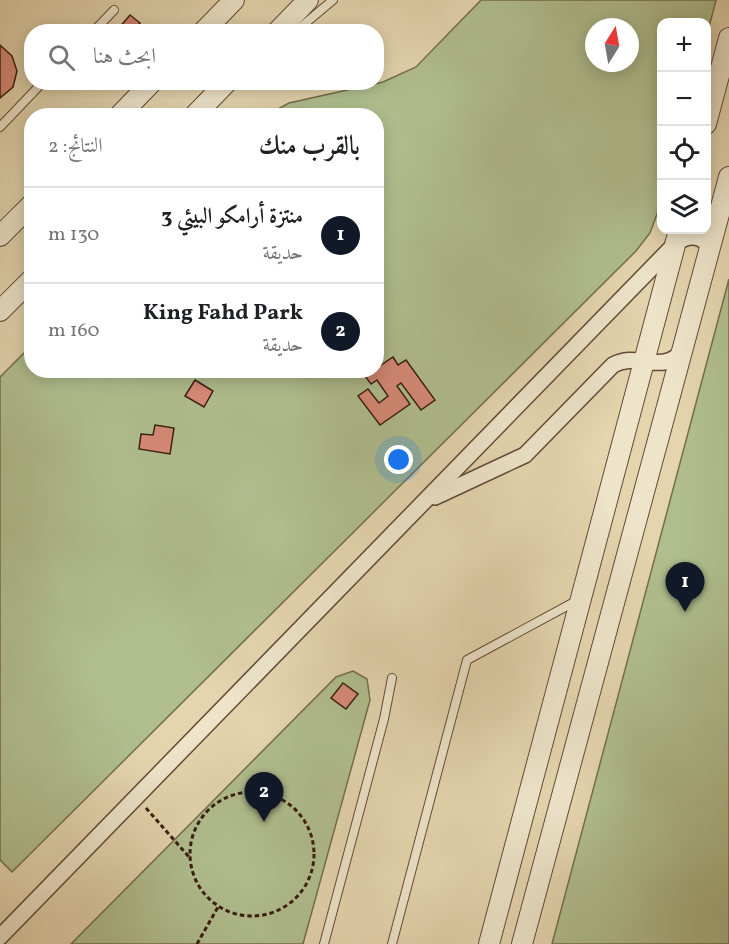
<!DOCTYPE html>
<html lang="ar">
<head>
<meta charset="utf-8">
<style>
  body { margin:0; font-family:Vollkorn,Amiri,serif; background:#f6f6f6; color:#202124; direction:rtl }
  .controls { position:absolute; right:18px; top:18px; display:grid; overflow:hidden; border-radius:12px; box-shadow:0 3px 15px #0003 }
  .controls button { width:54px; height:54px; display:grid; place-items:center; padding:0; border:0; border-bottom:2px solid #e0e0e0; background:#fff; color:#202124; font:30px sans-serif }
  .compass { position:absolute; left:585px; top:18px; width:54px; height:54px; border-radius:50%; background:#fff; box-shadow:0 3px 15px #0003; rotate:11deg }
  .you { position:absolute; left:399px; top:460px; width:21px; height:21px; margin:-15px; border:4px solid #fff; border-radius:50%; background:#1a73e8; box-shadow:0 0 0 9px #1a73e833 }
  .badge { display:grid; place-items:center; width:39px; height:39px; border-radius:50%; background:#111827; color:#fff; font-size:20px; font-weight:700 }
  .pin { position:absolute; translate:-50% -50px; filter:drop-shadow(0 2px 3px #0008) }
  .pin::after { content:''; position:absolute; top:32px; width:21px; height:18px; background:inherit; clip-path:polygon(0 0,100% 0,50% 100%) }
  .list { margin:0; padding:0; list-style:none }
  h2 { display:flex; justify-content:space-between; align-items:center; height:78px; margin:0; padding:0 24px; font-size:26px }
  h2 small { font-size:20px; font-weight:400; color:#757577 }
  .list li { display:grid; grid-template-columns:39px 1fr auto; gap:18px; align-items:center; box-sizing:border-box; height:96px; padding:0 24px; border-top:2px solid #e0e0e0 }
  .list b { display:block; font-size:22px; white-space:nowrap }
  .list p { margin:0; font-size:20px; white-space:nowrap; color:#757577 }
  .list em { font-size:20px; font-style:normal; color:#757577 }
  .icon { flex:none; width:33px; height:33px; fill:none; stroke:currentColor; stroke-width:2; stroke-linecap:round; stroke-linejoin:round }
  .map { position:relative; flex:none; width:729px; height:944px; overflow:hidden; direction:ltr }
  .search { position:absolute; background:#fff; box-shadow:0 3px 15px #0003; left:24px; top:24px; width:360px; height:66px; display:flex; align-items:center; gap:15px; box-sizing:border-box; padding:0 21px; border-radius:24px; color:#757577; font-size:22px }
  .panel { position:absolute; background:#fff; box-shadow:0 3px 15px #0003; left:24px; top:108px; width:360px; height:270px; border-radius:24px; direction:rtl }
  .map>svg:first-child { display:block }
  .green { fill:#b0be8e; stroke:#746e4f; stroke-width:1.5; fill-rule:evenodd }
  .building { fill:#d78b78; stroke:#381d10; stroke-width:1.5 }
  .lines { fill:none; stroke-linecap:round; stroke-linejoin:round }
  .service-casing { stroke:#634b38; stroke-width:10 }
  .minor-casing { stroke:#634b38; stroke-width:18 }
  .tertiary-casing { stroke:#634b38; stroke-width:22 }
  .path { stroke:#381d10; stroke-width:3; stroke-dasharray:4.5 3; stroke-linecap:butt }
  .service { stroke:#ede4ca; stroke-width:8 }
  .minor { stroke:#ede4ca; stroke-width:15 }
  .tertiary { stroke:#ede4ca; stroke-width:20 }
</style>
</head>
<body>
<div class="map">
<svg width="729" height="944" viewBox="0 0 729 944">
  <rect width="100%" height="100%" fill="#e4d5ae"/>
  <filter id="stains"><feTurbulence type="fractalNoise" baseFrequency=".00333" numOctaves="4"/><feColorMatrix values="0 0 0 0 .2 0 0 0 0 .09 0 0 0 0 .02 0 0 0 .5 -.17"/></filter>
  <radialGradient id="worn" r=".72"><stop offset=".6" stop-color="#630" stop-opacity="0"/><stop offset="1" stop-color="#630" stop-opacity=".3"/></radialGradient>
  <g class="green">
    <path d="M481,0h235l-9,35 -1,-13h-44l-1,181 -11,30 -14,18 -624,621 -12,-12v-483l31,-31 1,24h344v-254l-109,-1 22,-12 94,-21 33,-15zM594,27h36v36h-36z"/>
    <polygon points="729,279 729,944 552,944"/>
    <polygon points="353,671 367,679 370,700 303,944 71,944 336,677"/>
  </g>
  <g class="building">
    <polygon points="130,15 140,23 132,32 123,32 119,28"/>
    <polygon points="0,45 12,56 17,71 13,87 0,98"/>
    <polygon points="393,357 398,365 406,360 435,400 421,410 401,383 397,386 410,404 380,425 358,396 368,389 379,403 388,396 377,380 371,384 365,376"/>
    <polygon points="195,380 213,391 204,407 185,396"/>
    <polygon points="155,425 174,428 170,454 139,449 141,434 153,435"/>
    <polygon points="343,683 358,694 346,709 331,698"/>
  </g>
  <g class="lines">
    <defs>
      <g id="service">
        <polyline points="93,32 114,10"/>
        <polyline points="295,32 333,0"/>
        <polyline points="0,127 43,82"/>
        <polyline points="324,944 384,719 392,678"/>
        <polyline points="392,944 467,660 578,600"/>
      </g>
      <g id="minor">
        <path d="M435,497l90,-42 88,-90c25,-14 50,11 70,-15"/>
        <path d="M0,937l675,-693c11,-8 21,-10 32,-1l3,7"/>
      </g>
      <g id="tertiary">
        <polyline points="203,32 234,0"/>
        <polyline points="277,32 308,0"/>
        <polyline points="119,116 152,82"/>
        <polyline points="194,116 227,82"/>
        <polyline points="706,124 729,38"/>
        <polyline points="0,236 32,204"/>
        <polyline points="0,311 32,279"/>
        <polyline points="489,944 679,230"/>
        <polyline points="522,944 729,177"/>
      </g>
    </defs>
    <use href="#service" class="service-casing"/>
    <use href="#minor" class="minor-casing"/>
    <use href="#tertiary" class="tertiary-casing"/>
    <g class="path">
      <circle cx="252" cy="854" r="62"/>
      <polyline points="146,808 189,857"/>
      <polyline points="197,944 218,907"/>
    </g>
    <use href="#service" class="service"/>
    <use href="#minor" class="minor"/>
    <use href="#tertiary" class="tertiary"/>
  </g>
  <rect width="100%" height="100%" filter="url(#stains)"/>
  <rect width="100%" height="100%" fill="url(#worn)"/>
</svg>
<div class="controls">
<button>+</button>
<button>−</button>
<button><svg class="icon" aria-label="locate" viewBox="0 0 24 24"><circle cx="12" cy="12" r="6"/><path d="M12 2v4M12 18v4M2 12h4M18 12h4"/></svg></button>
<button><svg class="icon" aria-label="layers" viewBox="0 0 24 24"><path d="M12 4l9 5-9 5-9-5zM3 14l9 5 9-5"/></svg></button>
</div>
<svg class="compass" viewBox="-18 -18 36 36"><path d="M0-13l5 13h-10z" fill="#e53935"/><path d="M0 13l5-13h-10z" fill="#757577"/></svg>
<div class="you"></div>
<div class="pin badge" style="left:685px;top:612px">1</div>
<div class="pin badge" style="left:264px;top:822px">2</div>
<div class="search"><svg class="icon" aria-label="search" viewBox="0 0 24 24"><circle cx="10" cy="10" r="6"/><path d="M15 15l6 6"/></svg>ابحث هنا</div>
<section class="panel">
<h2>بالقرب منك<small>النتائج: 2</small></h2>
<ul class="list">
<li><span class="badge">1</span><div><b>منتزة أرامكو البيئي 3</b><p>حديقة</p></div><em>130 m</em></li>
<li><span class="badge">2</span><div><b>King Fahd Park</b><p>حديقة</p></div><em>160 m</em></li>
</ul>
</section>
</div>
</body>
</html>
